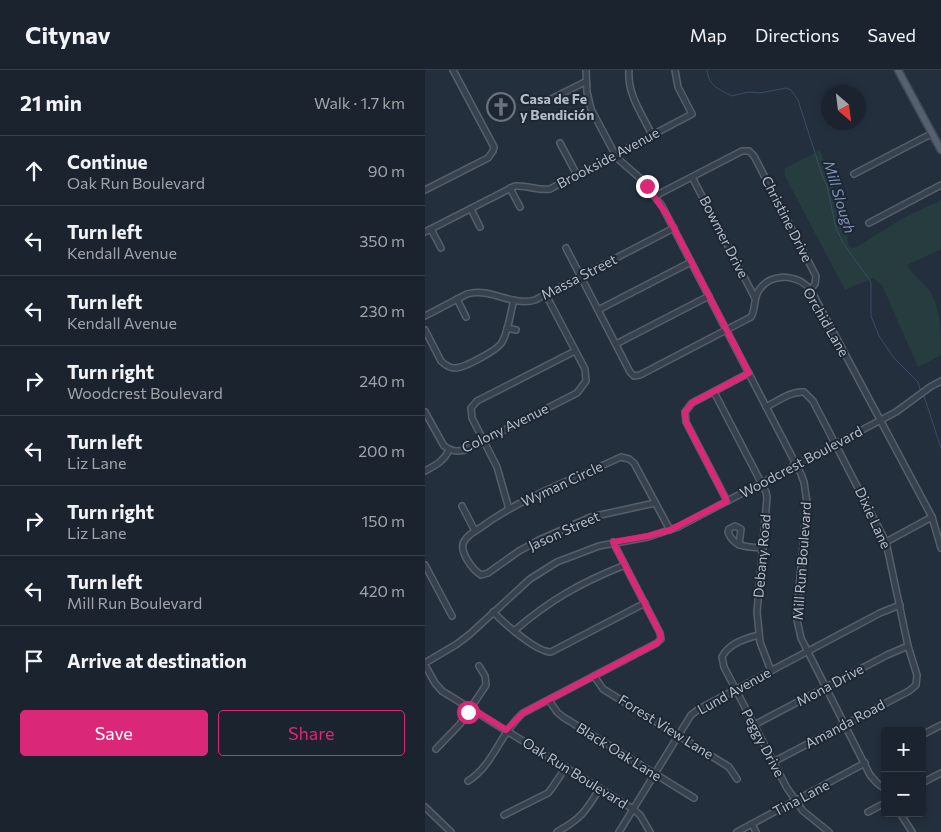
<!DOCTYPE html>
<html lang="en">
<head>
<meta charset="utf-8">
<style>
  body { margin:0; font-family:Commissioner,sans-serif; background:#242b36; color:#f1f3f6 }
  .controls { position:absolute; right:15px; bottom:15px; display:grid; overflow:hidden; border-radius:5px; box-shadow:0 2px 8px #0003 }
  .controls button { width:45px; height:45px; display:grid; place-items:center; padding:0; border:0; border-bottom:1px solid #39404a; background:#1b232e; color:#f1f3f6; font:25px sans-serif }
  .compass { position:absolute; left:396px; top:15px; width:45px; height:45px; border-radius:50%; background:#1b232e; box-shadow:0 2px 8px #0003; rotate:152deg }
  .stop { position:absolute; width:15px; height:15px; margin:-11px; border:4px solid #db2777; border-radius:50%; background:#fff }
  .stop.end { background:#db2777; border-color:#fff; box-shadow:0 1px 5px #0008 }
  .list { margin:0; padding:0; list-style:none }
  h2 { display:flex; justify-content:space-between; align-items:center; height:65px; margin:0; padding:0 20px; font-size:21px }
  h2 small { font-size:16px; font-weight:400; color:#a0a4aa }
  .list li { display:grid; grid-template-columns:32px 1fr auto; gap:15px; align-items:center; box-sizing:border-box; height:70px; padding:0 20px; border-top:1px solid #39404a }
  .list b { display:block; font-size:19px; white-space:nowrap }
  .list p { margin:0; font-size:16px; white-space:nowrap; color:#a0a4aa }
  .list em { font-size:16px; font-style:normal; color:#a0a4aa }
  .actions { display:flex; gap:10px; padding:15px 20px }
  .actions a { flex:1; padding:11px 0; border:1px solid #db2777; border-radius:5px; text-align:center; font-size:18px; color:#db2777 }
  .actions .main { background:#db2777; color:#fff }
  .icon { flex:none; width:28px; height:28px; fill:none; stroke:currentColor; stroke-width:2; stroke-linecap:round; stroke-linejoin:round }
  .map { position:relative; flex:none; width:516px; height:762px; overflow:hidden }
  header { display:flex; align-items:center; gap:30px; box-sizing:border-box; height:70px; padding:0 25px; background:#1b232e; border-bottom:1px solid #39404a }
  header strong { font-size:24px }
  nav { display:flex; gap:28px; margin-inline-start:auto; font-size:18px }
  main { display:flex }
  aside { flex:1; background:#1b232e }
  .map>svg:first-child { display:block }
  .green { fill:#263c3f }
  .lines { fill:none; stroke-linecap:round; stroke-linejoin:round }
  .stream { stroke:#394c67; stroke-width:1 }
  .minor-casing { stroke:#565f6c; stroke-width:8 }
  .major-casing { stroke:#414a57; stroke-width:9 }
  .minor { stroke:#38414e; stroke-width:5 }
  .major { stroke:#56606e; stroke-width:6 }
  .route { stroke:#db2777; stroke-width:6 }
  .labels { text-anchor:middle; stroke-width:4; stroke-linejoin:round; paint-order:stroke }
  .poi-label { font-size:14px; font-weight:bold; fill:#b4bcc9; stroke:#1d2633; text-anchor:start }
  .street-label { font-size:14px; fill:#b4bcc9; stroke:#1d2633 }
  .water-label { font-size:15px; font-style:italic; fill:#7c92b1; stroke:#1d2633 }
</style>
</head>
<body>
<header>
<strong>Citynav</strong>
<nav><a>Map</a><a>Directions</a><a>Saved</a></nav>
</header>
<main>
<aside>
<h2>21 min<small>Walk · 1.7 km</small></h2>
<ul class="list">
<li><svg class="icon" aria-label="ahead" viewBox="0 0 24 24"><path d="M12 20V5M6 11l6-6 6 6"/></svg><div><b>Continue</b><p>Oak Run Boulevard</p></div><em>90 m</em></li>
<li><svg class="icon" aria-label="left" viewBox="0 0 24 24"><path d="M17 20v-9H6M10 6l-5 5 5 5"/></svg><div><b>Turn left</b><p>Kendall Avenue</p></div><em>350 m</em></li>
<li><svg class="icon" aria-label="left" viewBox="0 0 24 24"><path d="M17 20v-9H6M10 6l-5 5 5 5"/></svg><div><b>Turn left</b><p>Kendall Avenue</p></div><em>230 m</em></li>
<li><svg class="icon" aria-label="right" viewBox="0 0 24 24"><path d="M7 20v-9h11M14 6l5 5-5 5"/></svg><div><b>Turn right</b><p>Woodcrest Boulevard</p></div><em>240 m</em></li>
<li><svg class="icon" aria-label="left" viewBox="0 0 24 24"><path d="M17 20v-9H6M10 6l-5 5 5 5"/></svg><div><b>Turn left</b><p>Liz Lane</p></div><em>200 m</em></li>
<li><svg class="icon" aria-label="right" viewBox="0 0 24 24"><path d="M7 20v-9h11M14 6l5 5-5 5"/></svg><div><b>Turn right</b><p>Liz Lane</p></div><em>150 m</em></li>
<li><svg class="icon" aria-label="left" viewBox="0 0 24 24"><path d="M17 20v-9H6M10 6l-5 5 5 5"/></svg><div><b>Turn left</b><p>Mill Run Boulevard</p></div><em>420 m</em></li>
<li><svg class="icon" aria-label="arrive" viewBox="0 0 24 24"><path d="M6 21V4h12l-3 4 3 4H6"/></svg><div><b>Arrive at destination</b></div></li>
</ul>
<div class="actions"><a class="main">Save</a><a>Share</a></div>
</aside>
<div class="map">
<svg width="516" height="762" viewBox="0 0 516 762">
  <rect width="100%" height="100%" fill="#242f3e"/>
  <path class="green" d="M395,80l22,60 7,37 6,1 50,-31 36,-17v49l-34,16c6,11 16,17 23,26 11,19 11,42 11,64l-23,12 -36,-82 -9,-7 -28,12 -61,-116 1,-2 -1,-3z"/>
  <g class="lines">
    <g class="stream">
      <path d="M282,0c1,16 13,20 25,26l16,-4 12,1 26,-5 5,2 7,10 24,75 5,11 9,42 7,15 28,39v34l8,20 15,22 24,24 2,7"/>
      <polyline points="499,326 516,378"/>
    </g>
    <defs>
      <g id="minor">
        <polyline points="161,0 162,22 166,39 192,88 216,109 237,136 376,404 379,412 382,433 372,540 372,550 376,568 445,705 452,713 460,719"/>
        <path d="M204,0c-2,24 13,44 23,65"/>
        <polyline points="122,31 160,12"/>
        <polyline points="135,73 152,105"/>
        <polyline points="429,104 502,66 508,65"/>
        <polyline points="267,107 330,228"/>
        <polyline points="85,118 95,137"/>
        <polyline points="0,120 63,88 68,81 69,77 28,0"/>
        <polyline points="230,126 317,81 324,81 329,86 391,206 390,214 386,219"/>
        <polyline points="46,139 55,157"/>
        <polyline points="444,153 516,115"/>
        <polyline points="6,159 16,178"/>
        <path d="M0,162l90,-46c13,-1 23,5 35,3l142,-75 -14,-27 -3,-17"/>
        <path d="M141,178l64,124 4,4 6,-1 111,-58c5,-8 2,-18 8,-27 13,-19 43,-16 54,4l119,223 9,31"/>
        <polyline points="32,229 41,247"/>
        <polyline points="173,240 266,192"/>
        <path d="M0,246l42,-22c24,-7 45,13 68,6l139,-72"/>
        <polyline points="82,258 91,260"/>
        <path d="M0,260l16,31c4,4 8,7 14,7 9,0 43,-18 47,-26 7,-12 8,-29 12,-42"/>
        <polyline points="191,274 284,226"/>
        <polyline points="289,322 341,422 342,428 332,542 335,572 346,601"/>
        <path d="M341,337c12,-6 25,-16 38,-15l9,9 73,141 22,104 9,29 -1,10 -7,6 -136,71"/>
        <path d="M0,342l19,34c7,5 12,6 21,4l112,-57 9,-12 -1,-12 -39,-74"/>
        <path d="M0,401c11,-6 19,-10 24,-21"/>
        <polyline points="302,431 261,352 260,342 267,333 324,303"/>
        <path d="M230,433l-64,14 -52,23 -20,11 -31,22 -7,2c-8,-5 -24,-25 -16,-35 3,-5 10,-9 15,-12 42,-31 94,-49 141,-71l8,2 5,4 36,67"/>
        <polyline points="37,436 50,461"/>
        <polyline points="84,439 72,397 47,348 46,338 52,331 150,281"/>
        <polyline points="461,472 507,447"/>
        <path d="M314,475l2,-16 -6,-3 -6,3 -1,3c6,16 20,15 35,16"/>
        <polyline points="0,495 27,546"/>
        <path d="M68,542c11,11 43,40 58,40l94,-49"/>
        <path d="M89,561c36,-31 66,-48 111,-66"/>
        <path d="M334,565c-13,3 -31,9 -37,22l2,10 63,121 16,23 26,21"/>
        <polyline points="0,593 32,574 45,564 105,509 132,492 174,476 223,467 253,457 471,342 505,317 516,311"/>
        <polyline points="0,595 10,613 17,621 208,739 215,745 225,762"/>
        <polyline points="169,606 178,619 304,697 312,709"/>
        <polyline points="124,630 132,642 138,647 269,728"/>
        <polyline points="329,655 462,585 483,576"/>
        <polyline points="497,665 516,655"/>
        <polyline points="11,679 35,654 61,615 60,606 54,596"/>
        <path d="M43,711c25,-15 32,-48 55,-68l134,-70 4,-4 -1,-6 -47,-91"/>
        <polyline points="497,713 516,703"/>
        <polyline points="0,737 26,762"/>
        <polyline points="443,742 460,733"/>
        <polyline points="475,743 487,762"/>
        <polyline points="79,745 123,723 127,718 141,697"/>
        <polyline points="327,754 331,762"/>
        <path d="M132,762c25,-14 28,-20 43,-44"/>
        <polyline points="194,762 266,645 274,639 455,543 475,535"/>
        <polyline points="312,762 440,693"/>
      </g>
      <polyline id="major" points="473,0 516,80"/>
    </defs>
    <use href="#minor" class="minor-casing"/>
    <use href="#major" class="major-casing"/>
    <use href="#minor" class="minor"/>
    <use href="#major" class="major"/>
  </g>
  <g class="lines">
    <polyline class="route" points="43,642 46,638 81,660 98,643 232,573 236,568 235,563 188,472 223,466 245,460 302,431 261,352 260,342 267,333 324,303 242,145 222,116"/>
  </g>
  <defs>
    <symbol id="church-ring" viewBox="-11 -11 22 22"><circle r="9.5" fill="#1d2633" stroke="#6b7280" stroke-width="1.5"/><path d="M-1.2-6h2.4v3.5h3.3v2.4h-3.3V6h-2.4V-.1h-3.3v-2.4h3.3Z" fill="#6b7280"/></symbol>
  </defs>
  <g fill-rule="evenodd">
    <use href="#church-ring" x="60" y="21" width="32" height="32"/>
  </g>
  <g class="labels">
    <g class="poi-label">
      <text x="95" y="34">Casa de Fe<tspan x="95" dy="16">y Bendición</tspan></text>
    </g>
    <g class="street-label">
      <text transform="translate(183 88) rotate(-28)" y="5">Brookside Avenue</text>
      <text transform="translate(362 149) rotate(63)" y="5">Christine Drive</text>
      <text transform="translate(299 167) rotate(63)" y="5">Bowmer Drive</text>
      <text transform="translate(154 207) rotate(-27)" y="5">Massa Street</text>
      <text transform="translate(401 252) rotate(60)" y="5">Orchid Lane</text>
      <text transform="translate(80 358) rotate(-26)" y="5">Colony Avenue</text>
      <text transform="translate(376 392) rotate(-28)" y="5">Woodcrest Boulevard</text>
      <text transform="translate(137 414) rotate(-25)" y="5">Wyman Circle</text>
      <text transform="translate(448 448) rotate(65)" y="5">Dixie Lane</text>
      <text transform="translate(139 461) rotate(-24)" y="5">Jason Street</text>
      <text transform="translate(337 486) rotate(-85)" y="5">Debany Road</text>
      <text transform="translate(377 491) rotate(-86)" y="5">Mill Run Boulevard</text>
      <text transform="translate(405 615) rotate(-28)" y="5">Mona Drive</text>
      <text transform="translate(309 621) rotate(-29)" y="5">Lund Avenue</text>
      <text transform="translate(420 654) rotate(-28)" y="5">Amanda Road</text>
      <text transform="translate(241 657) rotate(32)" y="5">Forest View Lane</text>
      <text transform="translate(338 673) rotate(62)" y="5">Peggy Drive</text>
      <text transform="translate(194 682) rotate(32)" y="5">Black Oak Lane</text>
      <text transform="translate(150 703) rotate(32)" y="5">Oak Run Boulevard</text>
      <text transform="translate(376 728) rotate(-28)" y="5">Tina Lane</text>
    </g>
    <g class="water-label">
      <text transform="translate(414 127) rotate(73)" y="5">Mill Slough</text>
    </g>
  </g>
</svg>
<div class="controls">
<button>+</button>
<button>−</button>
</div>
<svg class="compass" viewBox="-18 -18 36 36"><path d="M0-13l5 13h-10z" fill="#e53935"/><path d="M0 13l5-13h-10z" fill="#a0a4aa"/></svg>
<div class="stop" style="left:43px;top:642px"></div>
<div class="stop end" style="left:222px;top:116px"></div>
</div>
</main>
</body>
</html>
